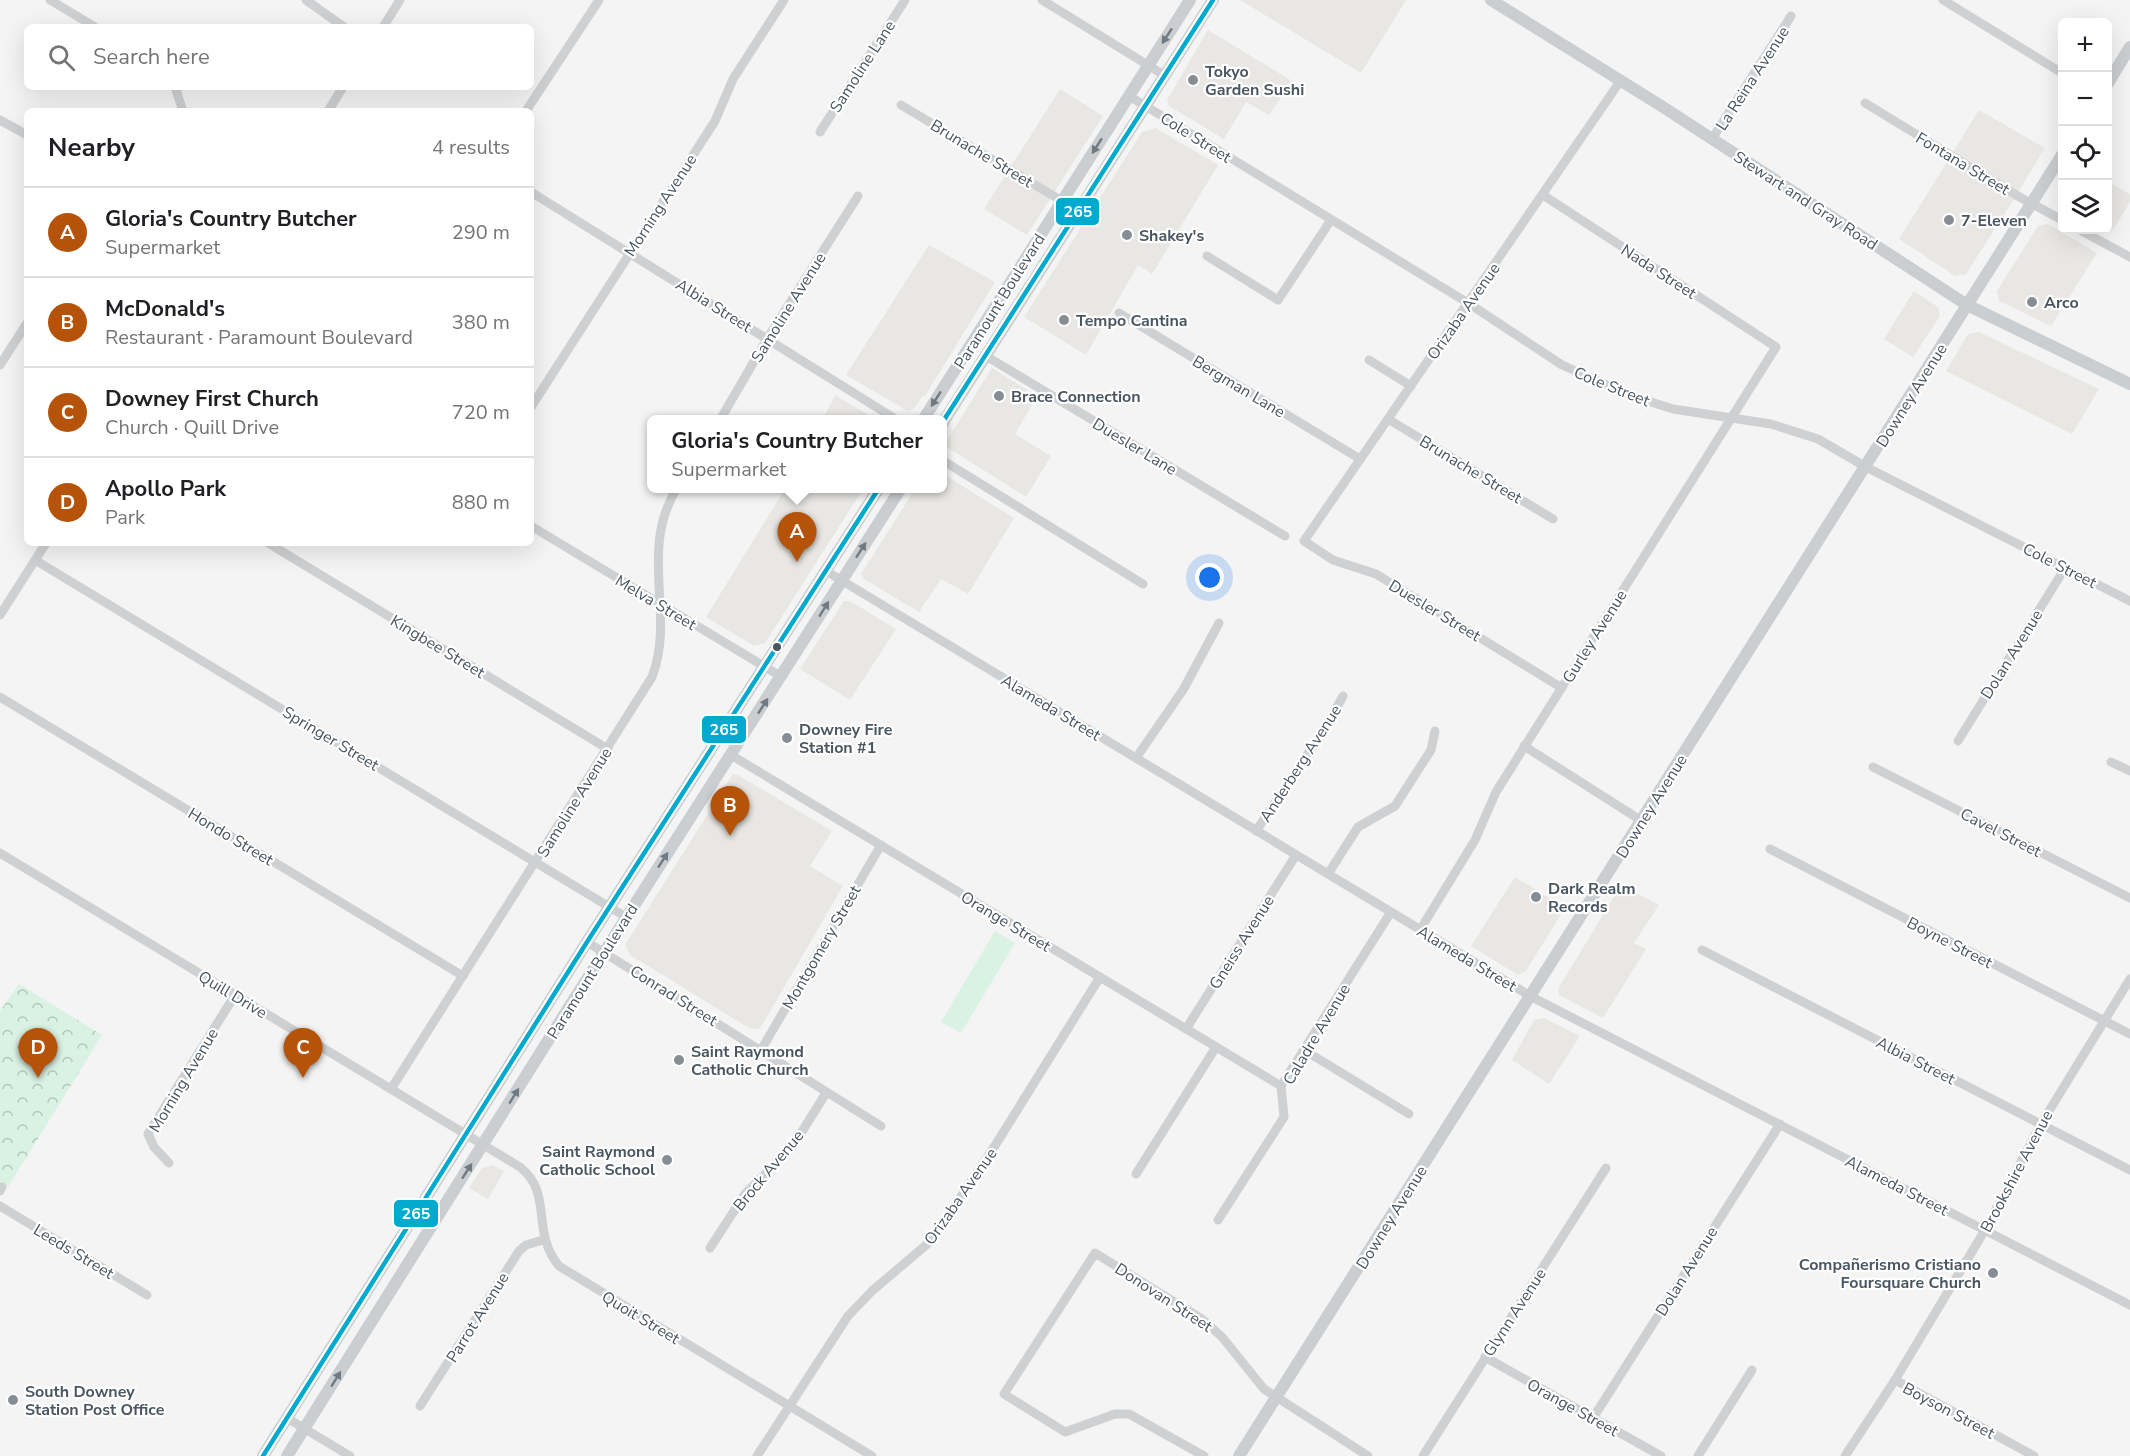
<!DOCTYPE html>
<html lang="en">
<head>
<meta charset="utf-8">
<style>
  body { margin:0; font-family:"Nunito Sans",sans-serif; background:#f6f6f6; color:#202124 }
  .controls { position:absolute; right:18px; top:18px; display:grid; overflow:hidden; border-radius:9px; box-shadow:0 6px 24px #0002 }
  .controls button { width:54px; height:54px; display:grid; place-items:center; padding:0; border:0; border-bottom:2px solid #e0e0e0; background:#fff; color:#202124; font:30px sans-serif }
  .you { position:absolute; left:1210px; top:578px; width:21px; height:21px; margin:-15px; border:4px solid #fff; border-radius:50%; background:#1a73e8; box-shadow:0 0 0 9px #1a73e833 }
  .badge { display:grid; place-items:center; width:39px; height:39px; border-radius:50%; background:#b45309; color:#fff; font-size:20px; font-weight:700 }
  .pin { position:absolute; translate:-50% -50px; filter:drop-shadow(0 2px 3px #0008) }
  .pin::after { content:''; position:absolute; top:32px; width:21px; height:18px; background:inherit; clip-path:polygon(0 0,100% 0,50% 100%) }
  .popup { position:absolute; left:647px; top:415px; width:300px; height:78px; box-sizing:border-box; display:grid; place-content:center; border-radius:9px; background:#fff; filter:drop-shadow(0 2px 4px #0005); font-size:20px; white-space:nowrap; color:#757577 }
  .popup b { font-size:22px; color:#202124 }
  .popup::after { content:''; position:absolute; left:50%; top:100%; margin-left:-12px; border:12px solid transparent; border-top-color:#fff }
  .list { margin:0; padding:0; list-style:none }
  h2 { display:flex; justify-content:space-between; align-items:center; height:78px; margin:0; padding:0 24px; font-size:26px }
  h2 small { font-size:20px; font-weight:400; color:#757577 }
  .list li { display:grid; grid-template-columns:39px 1fr auto; gap:18px; align-items:center; box-sizing:border-box; height:90px; padding:0 24px; border-top:2px solid #e0e0e0 }
  .list b { display:block; font-size:22px; white-space:nowrap }
  .list p { margin:0; font-size:20px; white-space:nowrap; color:#757577 }
  .list em { font-size:20px; font-style:normal; color:#757577 }
  .icon { flex:none; width:33px; height:33px; fill:none; stroke:currentColor; stroke-width:2; stroke-linecap:round; stroke-linejoin:round }
  .map { position:relative; flex:none; width:2130px; height:1456px; overflow:hidden }
  .search { position:absolute; background:#fff; box-shadow:0 6px 24px #0002; left:24px; top:24px; width:510px; height:66px; display:flex; align-items:center; gap:15px; box-sizing:border-box; padding:0 21px; border-radius:9px; color:#757577; font-size:22px }
  .panel { position:absolute; background:#fff; box-shadow:0 6px 24px #0002; left:24px; top:108px; width:510px; height:438px; border-radius:9px }
  .map>svg:first-child { display:block }
  .commercial { fill:#e8e7e3 }
  .grass { fill:#d9f2e3 }
  .forest { fill:url(#forest-crowns) }
  .lines { fill:none; stroke-linecap:round; stroke-linejoin:round }
  .minor { stroke:#ced0d2; stroke-width:9 }
  .major { stroke:#caced1; stroke-width:12 }
  .bus-1-casing { stroke:#fff; stroke-width:9 }
  .bus-1 { stroke:#00a9ce; stroke-width:4.5 }
  .oneway { fill:#707a83 }
  .poi-dot { fill:#868d94; stroke:#fff; stroke-width:2 }
  .bus-dot { fill:#4a5661; stroke:#fff; stroke-width:2 }
  .labels { text-anchor:middle; stroke-width:4.5; stroke-linejoin:round; paint-order:stroke }
  .street-label { font-size:16px; fill:#4a5661; stroke:#fff }
  .poi-label { font-size:16px; font-weight:bold; fill:#4a5661; stroke:#fff; text-anchor:start }
  .line-badge { stroke:#fff; stroke-width:2 }
  .badge-label { font-size:16px; text-anchor:middle; font-weight:bold; fill:#fff }
</style>
</head>
<body>
<div class="map">
<svg width="2130" height="1456" viewBox="0 0 2130 1456">
  <defs>
    <pattern id="forest-crowns" width="20" height="18" patternUnits="userSpaceOnUse" patternTransform="scale(1.5)"><rect width="20" height="18" fill="#d9f2e3"/><path d="M2 6a3 3 0 1 1 6 0M12 15a3 3 0 1 1 6 0" fill="none" stroke="#b2c7bb"/></pattern>
  </defs>
  <rect width="100%" height="100%" fill="#f4f4f4"/>
  <g class="commercial">
    <polygon points="1240,0 1406,0 1361,73"/>
    <polygon points="1208,30 1292,81 1269,115 1246,102 1224,139 1169,106 1167,100"/>
    <polygon points="1060,89 1103,116 1027,235 984,209"/>
    <polygon points="1979,110 2045,148 2018,192 1953,152"/>
    <polygon points="1156,128 1218,165 1152,274 1138,265 1086,355 1024,317 1142,132"/>
    <polygon points="1949,159 2014,199 1966,274 1955,276 1899,239"/>
    <polygon points="2108,182 2130,194 2130,202 2112,231 2108,229"/>
    <polygon points="2048,224 2097,253 2051,326 1999,301 1997,291 2038,226"/>
    <polygon points="929,245 995,282 925,396 923,395 914,409 908,411 846,375"/>
    <polygon points="1914,291 1938,307 1940,316 1913,357 1884,339"/>
    <polygon points="1979,332 2099,389 2072,434 1946,371 1968,334"/>
    <polygon points="992,368 1037,396 1015,434 1051,456 1026,497 944,445"/>
    <polygon points="835,395 875,419 823,419"/>
    <polygon points="943,474 1014,518 968,594 941,579 919,612 864,579 861,574 915,489 942,488"/>
    <polygon points="785,489 863,489 765,643 754,646 706,617"/>
    <polygon points="844,601 850,601 896,629 850,700 800,669"/>
    <polygon points="733,774 738,775 832,831 810,866 843,886 761,1027 757,1029 749,1028 630,955 625,945"/>
    <polygon points="1515,877 1565,908 1526,971 1518,975 1471,946"/>
    <polygon points="1621,885 1659,905 1634,943 1646,949 1603,1018 1559,995 1558,989"/>
    <polygon points="1544,1018 1580,1036 1549,1084 1512,1060 1534,1020"/>
    <polygon points="492,1165 504,1171 488,1199 469,1188 482,1168"/>
  </g>
  <polygon class="grass" points="995,931 1015,943 961,1033 941,1022"/>
  <polygon class="forest" points="19,984 102,1035 8,1187 0,1182 0,1011"/>
  <g class="lines">
    <g class="minor">
      <polyline points="50,0 95,27"/>
      <polyline points="306,0 344,27"/>
      <polyline points="1042,0 1164,75"/>
      <polyline points="1943,0 2062,73"/>
      <polyline points="383,27 400,0"/>
      <polyline points="175,87 183,111"/>
      <polyline points="1129,96 1468,303 1562,365 1632,396 1673,409 1771,424 1818,439 1866,467 2130,601"/>
      <polyline points="1865,103 2016,195 2062,220"/>
      <polyline points="901,105 1062,201"/>
      <polyline points="328,111 343,87"/>
      <polyline points="526,111 599,0"/>
      <polyline points="0,120 27,135"/>
      <polyline points="820,132 905,0"/>
      <polyline points="1712,139 1791,16"/>
      <polyline points="531,192 897,420"/>
      <polyline points="2080,230 2130,257"/>
      <polyline points="1207,256 1278,300 1331,220"/>
      <polyline points="1119,313 1360,459"/>
      <polyline points="986,356 1285,536"/>
      <polyline points="1369,360 1411,386"/>
      <polyline points="0,365 27,323"/>
      <polyline points="531,407 715,121 733,79 784,0"/>
      <polyline points="1388,419 1553,519"/>
      <polyline points="720,420 767,339 858,196"/>
      <polyline points="942,460 1143,584"/>
      <polyline points="531,526 782,677"/>
      <polyline points="268,543 608,749"/>
      <polyline points="35,560 626,917"/>
      <polyline points="826,571 1532,997 2130,1305"/>
      <polyline points="0,615 46,543"/>
      <polyline points="1562,688 1376,574 1333,560 1304,541 1621,80"/>
      <polyline points="0,697 463,976"/>
      <polyline points="1958,741 2065,568"/>
      <polyline points="1524,746 1642,821"/>
      <polyline points="731,755 1281,1086"/>
      <polyline points="1136,758 1183,690 1219,623"/>
      <polyline points="2111,762 2130,771"/>
      <polyline points="1873,767 2130,898"/>
      <polyline points="1256,831 1329,722 1343,696"/>
      <polyline points="1770,849 2130,1034"/>
      <path d="M0,853l520,314c34,27 10,64 39,99l313,190"/>
      <polyline points="1328,874 1358,827 1395,806 1431,750 1435,731"/>
      <polyline points="1420,930 1475,840 1496,792 1776,347 1543,195"/>
      <polyline points="587,942 881,1126"/>
      <polyline points="1702,950 2130,1170"/>
      <polyline points="1186,1029 1296,855"/>
      <polyline points="761,1050 881,845"/>
      <polyline points="1304,1050 1409,1114"/>
      <path d="M391,1089l261,-412c24,-62 -14,-126 25,-189"/>
      <polyline points="169,1163 154,1147 148,1134 235,995"/>
      <polyline points="1136,1174 1216,1047"/>
      <polyline points="0,1191 2,1187"/>
      <polyline points="0,1206 147,1295"/>
      <polyline points="1218,1220 1284,1117 1281,1086 1391,912"/>
      <polyline points="710,1248 745,1194 793,1146 826,1093"/>
      <polyline points="1485,1357 1661,1456"/>
      <polyline points="1895,1380 2034,1456"/>
      <polyline points="420,1406 519,1251 526,1245 543,1240"/>
      <polyline points="287,1418 350,1456"/>
      <polyline points="1593,1418 1780,1124"/>
      <polyline points="757,1456 848,1316 872,1291 932,1240 996,1144 1100,977"/>
      <polyline points="1204,1456 1129,1414 1115,1414 1065,1432 1004,1394 1095,1253 1202,1319 1222,1337 1264,1389 1368,1456"/>
      <polyline points="1423,1456 1606,1168"/>
      <polyline points="1698,1456 1752,1370"/>
      <polyline points="1845,1456 1895,1380 1985,1230 2041,1124 2130,979"/>
    </g>
    <g class="major">
      <polyline points="1491,0 1663,107 1967,305 2130,384"/>
      <polyline points="2108,83 2130,47"/>
      <polyline points="923,420 1190,0"/>
      <polyline points="942,424 1213,0"/>
      <polyline points="263,1456 587,942 879,488"/>
      <polyline points="287,1456 566,1012 901,488"/>
      <polyline points="1239,1456 2062,155"/>
    </g>
    <defs>
      <g id="bus-1">
        <polyline points="942,423 1213,0"/>
        <polyline points="263,1456 587,942 879,488"/>
      </g>
    </defs>
    <use href="#bus-1" class="bus-1-casing"/>
    <use href="#bus-1" class="bus-1"/>
  </g>
  <defs><path id="oneway-solid" d="M-6-.8H1V-3.2L6.5 0L1 3.2V.8H-6Z" transform="scale(1.5)"/></defs>
  <g class="oneway">
    <use href="#oneway-solid" transform="translate(1167 36) rotate(123)"/>
    <use href="#oneway-solid" transform="translate(1097 146) rotate(123)"/>
    <use href="#oneway-solid" transform="translate(936 399) rotate(123)"/>
    <use href="#oneway-solid" transform="translate(861 550) rotate(-57)"/>
    <use href="#oneway-solid" transform="translate(824 609) rotate(-58)"/>
    <use href="#oneway-solid" transform="translate(763 706) rotate(-57)"/>
    <use href="#oneway-solid" transform="translate(663 860) rotate(-57)"/>
    <use href="#oneway-solid" transform="translate(514 1096) rotate(-58)"/>
    <use href="#oneway-solid" transform="translate(467 1171) rotate(-57)"/>
    <use href="#oneway-solid" transform="translate(336 1379) rotate(-58)"/>
  </g>
  <g class="poi-dot">
    <circle cx="1193" cy="80" r="6"/>
    <circle cx="1949" cy="220" r="6"/>
    <circle cx="1127" cy="235" r="6"/>
    <circle cx="2032" cy="302" r="6"/>
    <circle cx="1064" cy="320" r="6"/>
    <circle cx="999" cy="396" r="6"/>
    <circle cx="787" cy="738" r="6"/>
    <circle cx="1536" cy="897" r="6"/>
    <circle cx="679" cy="1060" r="6"/>
    <circle cx="667" cy="1160" r="6"/>
    <circle cx="1993" cy="1273" r="6"/>
    <circle cx="13" cy="1400" r="6"/>
  </g>
  <circle class="bus-dot" cx="777" cy="647" r="5"/>
  <g class="labels">
    <g class="street-label">
      <text transform="translate(862 66) rotate(-57)" y="6">Samoline Lane</text>
      <text transform="translate(1752 78) rotate(-57)" y="6">La Reina Avenue</text>
      <text transform="translate(1196 137) rotate(32)" y="6">Cole Street</text>
      <text transform="translate(982 153) rotate(31)" y="6">Brunache Street</text>
      <text transform="translate(1963 163) rotate(31)" y="6">Fontana Street</text>
      <text transform="translate(1806 200) rotate(33)" y="6">Stewart and Gray Road</text>
      <text transform="translate(660 205) rotate(-57)" y="6">Morning Avenue</text>
      <text transform="translate(1659 271) rotate(33)" y="6">Nada Street</text>
      <text transform="translate(999 301) rotate(-58)" y="6">Paramount Boulevard</text>
      <text transform="translate(714 305) rotate(32)" y="6">Albia Street</text>
      <text transform="translate(788 307) rotate(-58)" y="6">Samoline Avenue</text>
      <text transform="translate(1463 311) rotate(-55)" y="6">Orizaba Avenue</text>
      <text transform="translate(1239 386) rotate(31)" y="6">Bergman Lane</text>
      <text transform="translate(1612 386) rotate(22)" y="6">Cole Street</text>
      <text transform="translate(1911 395) rotate(-58)" y="6">Downey Avenue</text>
      <text transform="translate(1135 446) rotate(31)" y="6">Duesler Lane</text>
      <text transform="translate(1471 469) rotate(31)" y="6">Brunache Street</text>
      <text transform="translate(2060 565) rotate(27)" y="6">Cole Street</text>
      <text transform="translate(656 602) rotate(31)" y="6">Melva Street</text>
      <text transform="translate(1435 610) rotate(31)" y="6">Duesler Street</text>
      <text transform="translate(1594 636) rotate(-58)" y="6">Gurley Avenue</text>
      <text transform="translate(438 646) rotate(31)" y="6">Kingbee Street</text>
      <text transform="translate(2011 654) rotate(-58)" y="6">Dolan Avenue</text>
      <text transform="translate(1051 707) rotate(31)" y="6">Alameda Street</text>
      <text transform="translate(331 738) rotate(31)" y="6">Springer Street</text>
      <text transform="translate(1300 763) rotate(-57)" y="6">Anderberg Avenue</text>
      <text transform="translate(574 802) rotate(-58)" y="6">Samoline Avenue</text>
      <text transform="translate(1651 806) rotate(-58)" y="6">Downey Avenue</text>
      <text transform="translate(2001 832) rotate(27)" y="6">Cavel Street</text>
      <text transform="translate(231 836) rotate(31)" y="6">Hondo Street</text>
      <text transform="translate(1006 921) rotate(31)" y="6">Orange Street</text>
      <text transform="translate(1241 942) rotate(-58)" y="6">Gneiss Avenue</text>
      <text transform="translate(1950 942) rotate(27)" y="6">Boyne Street</text>
      <text transform="translate(821 947) rotate(-60)" y="6">Montgomery Street</text>
      <text transform="translate(1467 958) rotate(31)" y="6">Alameda Street</text>
      <text transform="translate(592 971) rotate(-58)" y="6">Paramount Boulevard</text>
      <text transform="translate(233 994) rotate(31)" y="6">Quill Drive</text>
      <text transform="translate(674 995) rotate(32)" y="6">Conrad Street</text>
      <text transform="translate(1316 1034) rotate(-59)" y="6">Caladre Avenue</text>
      <text transform="translate(1916 1060) rotate(27)" y="6">Albia Street</text>
      <text transform="translate(183 1080) rotate(-59)" y="6">Morning Avenue</text>
      <text transform="translate(768 1170) rotate(-50)" y="6">Brock Avenue</text>
      <text transform="translate(2016 1171) rotate(-62)" y="6">Brookshire Avenue</text>
      <text transform="translate(1897 1185) rotate(27)" y="6">Alameda Street</text>
      <text transform="translate(960 1196) rotate(-55)" y="6">Orizaba Avenue</text>
      <text transform="translate(1391 1217) rotate(-58)" y="6">Downey Avenue</text>
      <text transform="translate(74 1251) rotate(31)" y="6">Leeds Street</text>
      <text transform="translate(1686 1271) rotate(-58)" y="6">Dolan Avenue</text>
      <text transform="translate(1164 1297) rotate(33)" y="6">Donovan Street</text>
      <text transform="translate(1514 1312) rotate(-57)" y="6">Glynn Avenue</text>
      <text transform="translate(477 1317) rotate(-58)" y="6">Parrot Avenue</text>
      <text transform="translate(641 1317) rotate(31)" y="6">Quoit Street</text>
      <text transform="translate(1573 1407) rotate(29)" y="6">Orange Street</text>
      <text transform="translate(1949 1410) rotate(28)" y="6">Boyson Street</text>
    </g>
    <g class="poi-label">
      <text x="1205" y="77">Tokyo<tspan x="1205" dy="18">Garden Sushi</tspan></text>
      <text x="1961" y="226">7-Eleven</text>
      <text x="1139" y="241">Shakey's</text>
      <text x="2044" y="308">Arco</text>
      <text x="1076" y="326">Tempo Cantina</text>
      <text x="1011" y="402">Brace Connection</text>
      <text x="799" y="735">Downey Fire<tspan x="799" dy="18">Station #1</tspan></text>
      <text x="1548" y="894">Dark Realm<tspan x="1548" dy="18">Records</tspan></text>
      <text x="691" y="1057">Saint Raymond<tspan x="691" dy="18">Catholic Church</tspan></text>
      <text x="655" y="1157" text-anchor="end">Saint Raymond<tspan x="655" dy="18">Catholic School</tspan></text>
      <text x="1981" y="1270" text-anchor="end">Compañerismo Cristiano<tspan x="1981" dy="18">Foursquare Church</tspan></text>
      <text x="25" y="1397">South Downey<tspan x="25" dy="18">Station Post Office</tspan></text>
    </g>
  </g>
  <g class="line-badge">
    <rect x="1055" y="197" width="45" height="29" rx="6" fill="#00a9ce"/>
    <rect x="701" y="715" width="46" height="29" rx="6" fill="#00a9ce"/>
    <rect x="393" y="1199" width="46" height="29" rx="6" fill="#00a9ce"/>
  </g>
  <g class="badge-label">
    <text x="1078" y="217">265</text>
    <text x="724" y="735">265</text>
    <text x="416" y="1219">265</text>
  </g>
</svg>
<div class="controls">
<button>+</button>
<button>−</button>
<button><svg class="icon" aria-label="locate" viewBox="0 0 24 24"><circle cx="12" cy="12" r="6"/><path d="M12 2v4M12 18v4M2 12h4M18 12h4"/></svg></button>
<button><svg class="icon" aria-label="layers" viewBox="0 0 24 24"><path d="M12 4l9 5-9 5-9-5zM3 14l9 5 9-5"/></svg></button>
</div>
<div class="you"></div>
<div class="pin badge" style="left:797px;top:562px">A</div>
<div class="popup"><b>Gloria's Country Butcher</b>Supermarket</div>
<div class="pin badge" style="left:730px;top:836px">B</div>
<div class="pin badge" style="left:303px;top:1078px">C</div>
<div class="pin badge" style="left:38px;top:1078px">D</div>
<div class="search"><svg class="icon" aria-label="search" viewBox="0 0 24 24"><circle cx="10" cy="10" r="6"/><path d="M15 15l6 6"/></svg>Search here</div>
<section class="panel">
<h2>Nearby<small>4 results</small></h2>
<ul class="list">
<li><span class="badge">A</span><div><b>Gloria's Country Butcher</b><p>Supermarket</p></div><em>290 m</em></li>
<li><span class="badge">B</span><div><b>McDonald's</b><p>Restaurant · Paramount Boulevard</p></div><em>380 m</em></li>
<li><span class="badge">C</span><div><b>Downey First Church</b><p>Church · Quill Drive</p></div><em>720 m</em></li>
<li><span class="badge">D</span><div><b>Apollo Park</b><p>Park</p></div><em>880 m</em></li>
</ul>
</section>
</div>
</body>
</html>
